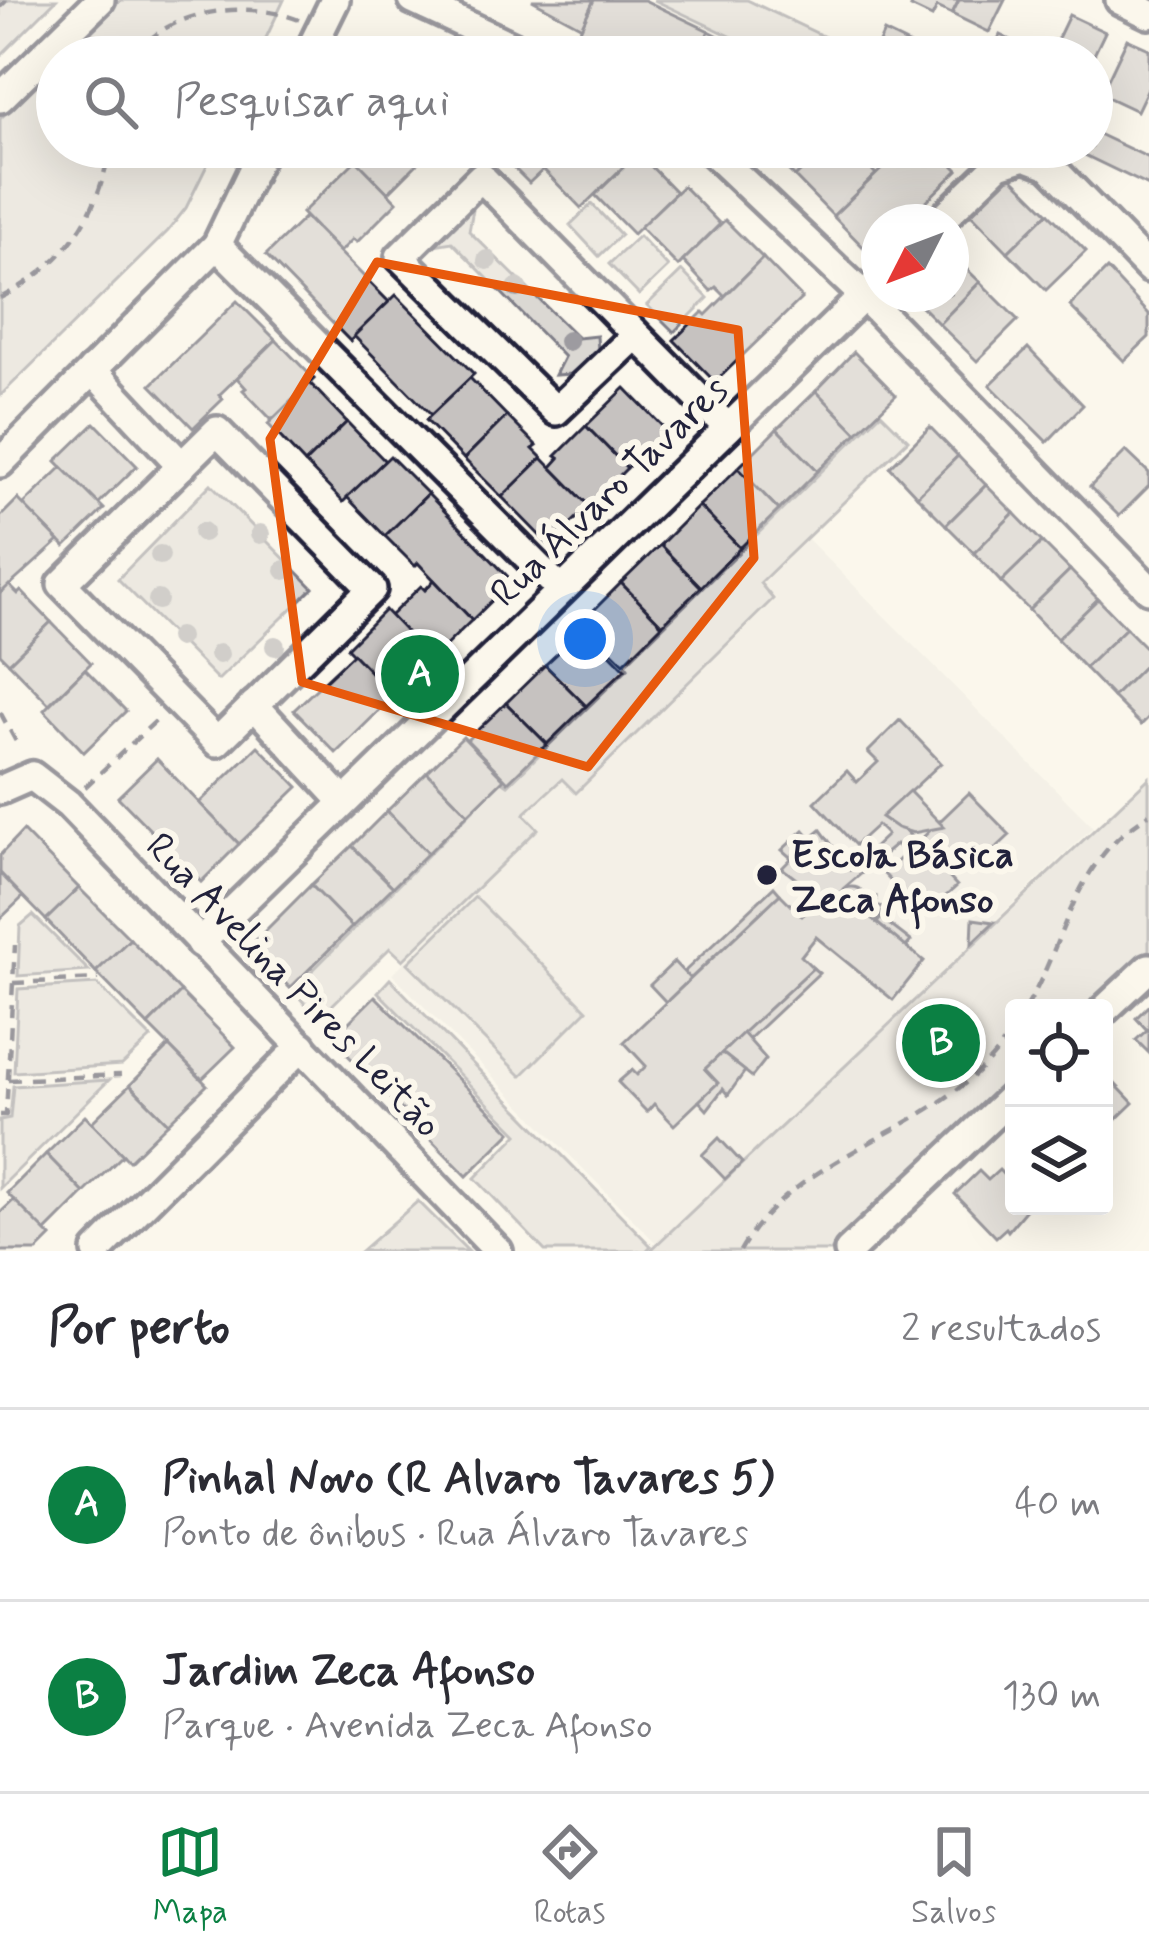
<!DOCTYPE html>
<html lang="pt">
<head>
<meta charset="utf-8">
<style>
  body { margin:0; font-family:Mynerve,sans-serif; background:#f7f7f7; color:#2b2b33 }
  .controls { position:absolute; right:36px; bottom:36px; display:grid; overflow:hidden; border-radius:12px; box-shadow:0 12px 48px #0002 }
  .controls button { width:108px; height:108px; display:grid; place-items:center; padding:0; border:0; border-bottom:3px solid #e1e1e2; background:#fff; color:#2b2b33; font:60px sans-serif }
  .compass { position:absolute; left:861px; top:204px; width:108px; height:108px; border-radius:50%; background:#fff; box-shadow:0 12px 48px #0002; rotate:228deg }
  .you { position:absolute; left:585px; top:639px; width:42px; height:42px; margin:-30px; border:9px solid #fff; border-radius:50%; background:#1a73e8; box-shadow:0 0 0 18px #1a73e833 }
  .badge { display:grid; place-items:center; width:78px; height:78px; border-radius:50%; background:#0b8043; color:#fff; font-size:39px; font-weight:700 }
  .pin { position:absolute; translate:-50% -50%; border:6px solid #fff; box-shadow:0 3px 12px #0006 }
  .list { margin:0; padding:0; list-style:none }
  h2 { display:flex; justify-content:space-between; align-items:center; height:156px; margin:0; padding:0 48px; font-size:51px }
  h2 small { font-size:39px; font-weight:400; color:#7c7c81 }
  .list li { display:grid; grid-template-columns:78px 1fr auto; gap:36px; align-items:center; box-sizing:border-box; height:192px; padding:0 48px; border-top:3px solid #e1e1e2 }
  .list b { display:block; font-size:45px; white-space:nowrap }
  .list p { margin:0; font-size:39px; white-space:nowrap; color:#7c7c81 }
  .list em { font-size:39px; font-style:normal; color:#7c7c81 }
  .icon { flex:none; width:66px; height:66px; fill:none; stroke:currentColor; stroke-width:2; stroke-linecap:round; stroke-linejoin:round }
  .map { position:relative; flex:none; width:1149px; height:1251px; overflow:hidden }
  .search { position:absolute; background:#fff; box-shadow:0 12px 48px #0002; left:36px; right:36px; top:36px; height:132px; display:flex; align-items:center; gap:30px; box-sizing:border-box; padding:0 42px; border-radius:66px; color:#7c7c81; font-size:45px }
  .sheet { height:540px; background:#fff }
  nav { display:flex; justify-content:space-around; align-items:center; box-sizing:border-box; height:168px; border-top:3px solid #e1e1e2; background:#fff; font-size:33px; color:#7c7c81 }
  nav a { display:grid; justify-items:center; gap:6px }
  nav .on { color:#0b8043 }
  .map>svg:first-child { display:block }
  .built { fill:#ebe7df }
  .green { fill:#dbd8d3; stroke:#7e7d87; stroke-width:3 }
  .building { fill:#c6c2c0; stroke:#22223b; stroke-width:3 }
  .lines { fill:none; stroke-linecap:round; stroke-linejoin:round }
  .minor-casing { stroke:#22223b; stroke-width:36 }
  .path { stroke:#22223b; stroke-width:4.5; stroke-dasharray:12 9; stroke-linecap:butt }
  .minor { stroke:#fbf7ec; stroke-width:27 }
  .tree { fill:#9d9ba0 }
  .marked { fill:none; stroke:#e8590c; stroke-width:9; stroke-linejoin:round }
  .poi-dot { fill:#22223b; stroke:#fbf7ec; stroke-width:4.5 }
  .labels { text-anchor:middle; stroke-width:12; stroke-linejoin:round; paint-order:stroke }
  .street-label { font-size:39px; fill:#22223b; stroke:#fbf7ec }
  .poi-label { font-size:39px; font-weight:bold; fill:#22223b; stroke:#fbf7ec; text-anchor:start }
</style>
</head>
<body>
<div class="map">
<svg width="1149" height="1251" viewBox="0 0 1149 1251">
  <rect width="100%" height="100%" fill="#fbf7ec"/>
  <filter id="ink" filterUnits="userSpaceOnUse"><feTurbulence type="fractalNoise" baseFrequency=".00833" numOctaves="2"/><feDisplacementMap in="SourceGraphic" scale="24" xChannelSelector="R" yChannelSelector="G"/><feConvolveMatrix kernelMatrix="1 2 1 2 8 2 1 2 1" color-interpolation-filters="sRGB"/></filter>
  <g filter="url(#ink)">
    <polygon class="built" points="808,539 1093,827 657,1244 392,974 539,830 526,814 562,780 576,795 776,599 762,584"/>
    <g class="green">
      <polygon points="0,0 56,0 0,56"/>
      <polygon points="121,0 284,0 257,57 62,57"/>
      <polygon points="654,0 747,0 867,57 768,57 760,50"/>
      <polygon points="57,62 57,147 216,147 186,208 168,231 0,396 0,119"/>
      <polygon points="592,204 621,235 599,256 570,225"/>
      <polygon points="459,206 473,209 469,231 578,338 597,336 598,351 571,374 555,375 564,357 452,242 434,245 434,232"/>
      <polygon points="639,236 668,267 639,295 609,264"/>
      <polygon points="682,271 708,298 674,332 647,305"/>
      <polygon points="881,413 908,440 760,583 773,599 576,793 562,779 524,814 538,829 403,960 390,948 318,1019 293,990 502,781 508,785 628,668 625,664"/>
      <polygon points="211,484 313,588 218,680 118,579"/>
      <polygon points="1149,778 1149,950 1088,1008 1014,1008 1014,1079 833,1251 650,1251"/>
      <polygon points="475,897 587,1010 521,1076 408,963"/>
      <polygon points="33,915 89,971 18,976 20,926"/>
      <polygon points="390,979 651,1246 646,1251 545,1251 475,1178 518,1134 378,992"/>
      <polygon points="97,984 151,1038 122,1065 14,1072 18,989"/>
      <polygon points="109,1080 0,1188 0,1120 10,1118 13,1086"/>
      <polygon points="418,1201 468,1251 361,1251"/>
    </g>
    <g class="building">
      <polygon points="532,0 594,0 582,27"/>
      <polygon points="594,0 644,0 709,31 697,57 627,57 578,34"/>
      <polygon points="914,0 959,0 952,14 937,7 932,17 911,7"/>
      <polygon points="959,0 1005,0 989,32 952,14"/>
      <polygon points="1069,15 1105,32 1092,59 1049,57"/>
      <polygon points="709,31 757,55 697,57"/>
      <polygon points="884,32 933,56 933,57 873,56"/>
      <polygon points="1000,35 1014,42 1007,57 990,57"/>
      <polygon points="1127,39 1149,49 1149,86 1137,111 1101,94"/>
      <polygon points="1092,131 1149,158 1149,186 1068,147 1092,147"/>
      <polygon points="348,147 420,147 427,154 388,193 346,150"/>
      <polygon points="493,147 567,147 529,183"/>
      <polygon points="567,147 603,147 623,167 581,208 543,169"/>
      <polygon points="765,147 826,147 795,177"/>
      <polygon points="826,147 848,147 876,174 833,216 795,177"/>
      <polygon points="897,147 935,147 958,170 905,222 879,222 879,248 871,255 833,216 891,160 887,157"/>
      <polygon points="638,153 676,192 633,234 595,195"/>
      <polygon points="356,160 397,202 357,242 353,239 340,252 302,213"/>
      <polygon points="1010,175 1048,213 1008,252 971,214"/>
      <polygon points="683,186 720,224 678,266 640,227"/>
      <polygon points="1048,213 1086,251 1046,290 1008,252"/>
      <polygon points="305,217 389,302 350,341 266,255"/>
      <polygon points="725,220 763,258 725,296 716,287 711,291 683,261"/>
      <polygon points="951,254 980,282 939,324 909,294 951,294"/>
      <polygon points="763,258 802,298 715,382 674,340 703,312 706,315"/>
      <polygon points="1107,269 1149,314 1149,337 1124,361 1070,306"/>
      <polygon points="980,282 1018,320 977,361 939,324"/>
      <polygon points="396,295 474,374 431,415 354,336"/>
      <polygon points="237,301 276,340 219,395 223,399 193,428 151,385"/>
      <polygon points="276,340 314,379 272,420 243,390 246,388 237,378"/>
      <polygon points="1028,348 1083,405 1047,442 990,385"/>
      <polygon points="854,352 896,395 857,433 816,391"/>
      <polygon points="470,378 507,416 464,459 426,420"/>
      <polygon points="310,383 347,422 305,463 268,424"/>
      <polygon points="625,388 666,430 627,468 586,426"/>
      <polygon points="816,391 857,433 818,471 777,429"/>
      <polygon points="507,416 537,446 533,449 542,458 502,497 464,459"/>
      <polygon points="347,422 385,461 343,502 305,463"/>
      <polygon points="95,423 137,466 98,504 56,461"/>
      <polygon points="586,426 627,468 589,506 551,467 559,458 556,456"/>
      <polygon points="930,427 958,456 917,496 890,467"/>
      <polygon points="777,429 818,471 779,510 738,468"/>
      <polygon points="1126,451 1149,473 1149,486 1119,516 1090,487"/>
      <polygon points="390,456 428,494 385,536 347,497"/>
      <polygon points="958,456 986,485 946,525 917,496"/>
      <polygon points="542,458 589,506 549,545 502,497"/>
      <polygon points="62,467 104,509 65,547 23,505"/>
      <polygon points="738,468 779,510 740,548 699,506"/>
      <polygon points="986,485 1014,513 974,553 946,525"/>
      <polygon points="428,494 512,581 472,620 418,563 415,566 385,536"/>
      <polygon points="18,499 59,541 0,594 0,517"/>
      <polygon points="699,506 740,548 701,587 660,545"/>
      <polygon points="1014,513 1042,542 1001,582 974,553"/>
      <polygon points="1042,542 1070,570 1029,610 1001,582"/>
      <polygon points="660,545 701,587 662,625 621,583"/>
      <polygon points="1070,570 1098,599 1057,639 1029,610"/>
      <polygon points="434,580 472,620 432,659 390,616 421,586 425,590"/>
      <polygon points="621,583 662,625 624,663 582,622"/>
      <polygon points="9,585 18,594 21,591 51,622 9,663 0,654 0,594"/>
      <polygon points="1098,599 1126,628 1085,668 1057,639"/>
      <polygon points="385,610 426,653 388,690 347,648"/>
      <polygon points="51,622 91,663 49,704 9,663"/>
      <polygon points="585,628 625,669 586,706 545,665"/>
      <polygon points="1126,628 1149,651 1149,661 1113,697 1085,668"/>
      <polygon points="353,654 394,696 336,753 294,710"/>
      <polygon points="1149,661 1149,717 1141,725 1113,697"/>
      <polygon points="545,665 586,706 547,744 506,703"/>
      <polygon points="85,669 126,711 84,752 44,710"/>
      <polygon points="506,703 547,744 508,782 467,740"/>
      <polygon points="900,720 941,763 888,812 917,843 969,793 1010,835 978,865 968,855 947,875 957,886 924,916 884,874 905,854 896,844 843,889 837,904 846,915 864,912 924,961 893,1000 816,937 801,956 813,968 705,1069 718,1083 674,1125 654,1104 647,1112 618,1082 632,1070 637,1075 646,1066 624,1042 780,894 802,916 821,898 782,868 811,838 821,830 850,870 887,835 877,825 855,845 815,802 847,771 857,782 878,762 868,752"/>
      <polygon points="463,737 504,779 468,814 427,772"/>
      <polygon points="258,746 298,787 239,844 199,803"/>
      <polygon points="157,759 239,844 201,882 118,797"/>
      <polygon points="427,772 468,814 428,853 387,811"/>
      <polygon points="909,791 944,827 913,833 897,828 881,817"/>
      <polygon points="387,811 428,853 393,887 352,846"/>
      <polygon points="804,830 811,838 790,857 782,850"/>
      <polygon points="23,831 79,888 46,920 0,873 0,855"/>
      <polygon points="352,846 393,887 352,927 311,885"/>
      <polygon points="0,873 23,897 0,919"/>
      <polygon points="311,885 352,927 290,988 250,946"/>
      <circle cx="852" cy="902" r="15"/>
      <polygon points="774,887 780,894 690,979 684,972"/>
      <polygon points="79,888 130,939 96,972 46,920"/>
      <polygon points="876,897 876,905 884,908 877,923 864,912 868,899"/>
      <polygon points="881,918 911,941 906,947 877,923"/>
      <polygon points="973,919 994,922 972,943"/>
      <polygon points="130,939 181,992 148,1025 96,972"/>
      <polygon points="674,962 690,979 666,1002 650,985"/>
      <polygon points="813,968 819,973 748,1040 743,1033"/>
      <polygon points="181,992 235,1047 202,1079 148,1025"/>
      <polygon points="375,996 511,1132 467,1176 332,1039"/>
      <polygon points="1149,1005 1149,1053 1136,1040 1147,1030 1136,1018"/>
      <polygon points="743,1033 766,1059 752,1077 722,1053"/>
      <polygon points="169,1046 207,1085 168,1123 130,1085"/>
      <polygon points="722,1053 745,1071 728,1095 723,1089 707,1110 699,1101 718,1083 705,1069"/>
      <polygon points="1104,1072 1133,1103 1104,1131"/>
      <polygon points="130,1085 168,1123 129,1161 91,1123"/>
      <polygon points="85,1116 123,1155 84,1193 46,1154"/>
      <polygon points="719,1138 742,1163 725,1179 702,1155"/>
      <polygon points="46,1154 84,1193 45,1232 7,1193"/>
      <polygon points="999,1170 1014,1186 1014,1206 1029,1206 1008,1231 1006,1228 996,1237 955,1194 979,1171 988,1180"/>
      <polygon points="14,1200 51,1237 37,1251 0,1251 0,1213"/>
    </g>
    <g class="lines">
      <defs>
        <g id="minor">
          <polyline points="413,0 535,57"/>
          <polyline points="1120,0 1149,14"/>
          <polyline points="307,57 335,0"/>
          <polyline points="0,98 100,0"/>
          <polyline points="707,147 864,296 1149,589"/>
          <polyline points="939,222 999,164 1025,156 1049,165 1149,268"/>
          <polyline points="217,245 561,590"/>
          <polyline points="636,335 556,411 400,257 481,177 728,428"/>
          <polyline points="92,370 182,466"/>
          <polygon points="217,431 372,589 217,742 62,584"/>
          <polyline points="0,463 217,245 264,147"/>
          <polyline points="254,705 343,801"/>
          <polyline points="0,790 32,776 68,804 498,1251"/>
          <polyline points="200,943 879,281"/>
          <polyline points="1104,1010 1149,968"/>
          <polyline points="97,1251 302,1046"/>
          <polyline points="849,1251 1014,1095"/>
        </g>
      </defs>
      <use href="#minor" class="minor-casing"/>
      <g class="path">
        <polyline points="0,7 7,0"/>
        <path d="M135,57c30,-49 115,-57 164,-37"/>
        <path d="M0,298c65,-33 98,-81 110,-151"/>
        <polyline points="0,712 20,749"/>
        <polyline points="85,787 160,717"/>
        <polyline points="13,983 98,979"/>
        <path d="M1026,1008c32,-53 43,-119 87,-165 10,-11 24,-20 36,-29"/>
        <polyline points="8,1080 121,1075"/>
        <polyline points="0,1115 6,1115 15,945"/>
        <path d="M740,1251c61,-108 210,-116 274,-223"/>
      </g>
      <use href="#minor" class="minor"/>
    </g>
    <g class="tree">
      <circle cx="487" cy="260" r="10"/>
      <circle cx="517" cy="288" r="10"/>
      <circle cx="568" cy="341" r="10"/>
      <circle cx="203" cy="532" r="10"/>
      <circle cx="260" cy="534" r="10"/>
      <circle cx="160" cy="555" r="10"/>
      <circle cx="285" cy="570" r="10"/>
      <circle cx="158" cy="600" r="10"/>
      <circle cx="179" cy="637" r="10"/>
      <circle cx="275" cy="646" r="10"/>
      <circle cx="219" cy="654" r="10"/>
    </g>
  </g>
  <path d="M0 0H1149V1251H0ZM377,262l361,68 16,228 -166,209 -286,-85 -32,-243z" fill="#fbf7ec" fill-opacity=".55" fill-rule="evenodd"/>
  <path class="marked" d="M377,262l361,68 16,228 -166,209 -286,-85 -32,-243z"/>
  <circle class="poi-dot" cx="767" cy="875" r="12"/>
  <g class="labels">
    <g class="street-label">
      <text transform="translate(608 490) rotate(-44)" y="14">Rua Álvaro Tavares</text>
      <text transform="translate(295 984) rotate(46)" y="14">Rua Avelina Pires Leitão</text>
    </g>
    <g class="poi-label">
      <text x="791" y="867">Escola Básica<tspan x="791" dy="45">Zeca Afonso</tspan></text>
    </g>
  </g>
</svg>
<div class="controls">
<button><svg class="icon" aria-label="locate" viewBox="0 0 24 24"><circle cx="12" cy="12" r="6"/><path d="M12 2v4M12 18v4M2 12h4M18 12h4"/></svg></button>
<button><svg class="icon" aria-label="layers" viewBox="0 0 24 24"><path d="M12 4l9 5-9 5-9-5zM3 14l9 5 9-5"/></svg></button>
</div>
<svg class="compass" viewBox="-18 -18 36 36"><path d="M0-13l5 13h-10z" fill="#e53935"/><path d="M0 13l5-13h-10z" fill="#7c7c81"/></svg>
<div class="you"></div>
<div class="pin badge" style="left:420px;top:674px">A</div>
<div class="pin badge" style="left:941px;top:1043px">B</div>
<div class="search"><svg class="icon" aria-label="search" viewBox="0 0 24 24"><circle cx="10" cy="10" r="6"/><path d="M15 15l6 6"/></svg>Pesquisar aqui</div>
</div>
<section class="sheet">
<h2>Por perto<small>2 resultados</small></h2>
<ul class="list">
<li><span class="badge">A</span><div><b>Pinhal Novo (R Alvaro Tavares 5)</b><p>Ponto de ônibus · Rua Álvaro Tavares</p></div><em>40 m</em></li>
<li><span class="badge">B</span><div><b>Jardim Zeca Afonso</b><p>Parque · Avenida Zeca Afonso</p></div><em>130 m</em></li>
</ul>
</section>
<nav>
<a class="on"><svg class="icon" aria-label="map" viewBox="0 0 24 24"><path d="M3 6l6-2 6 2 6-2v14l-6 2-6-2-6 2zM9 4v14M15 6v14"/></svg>Mapa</a>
<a><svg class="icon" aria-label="directions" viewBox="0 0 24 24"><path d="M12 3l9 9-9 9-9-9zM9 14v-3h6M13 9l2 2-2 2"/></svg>Rotas</a>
<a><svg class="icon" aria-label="saved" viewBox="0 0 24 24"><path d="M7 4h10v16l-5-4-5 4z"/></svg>Salvos</a>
</nav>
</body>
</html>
